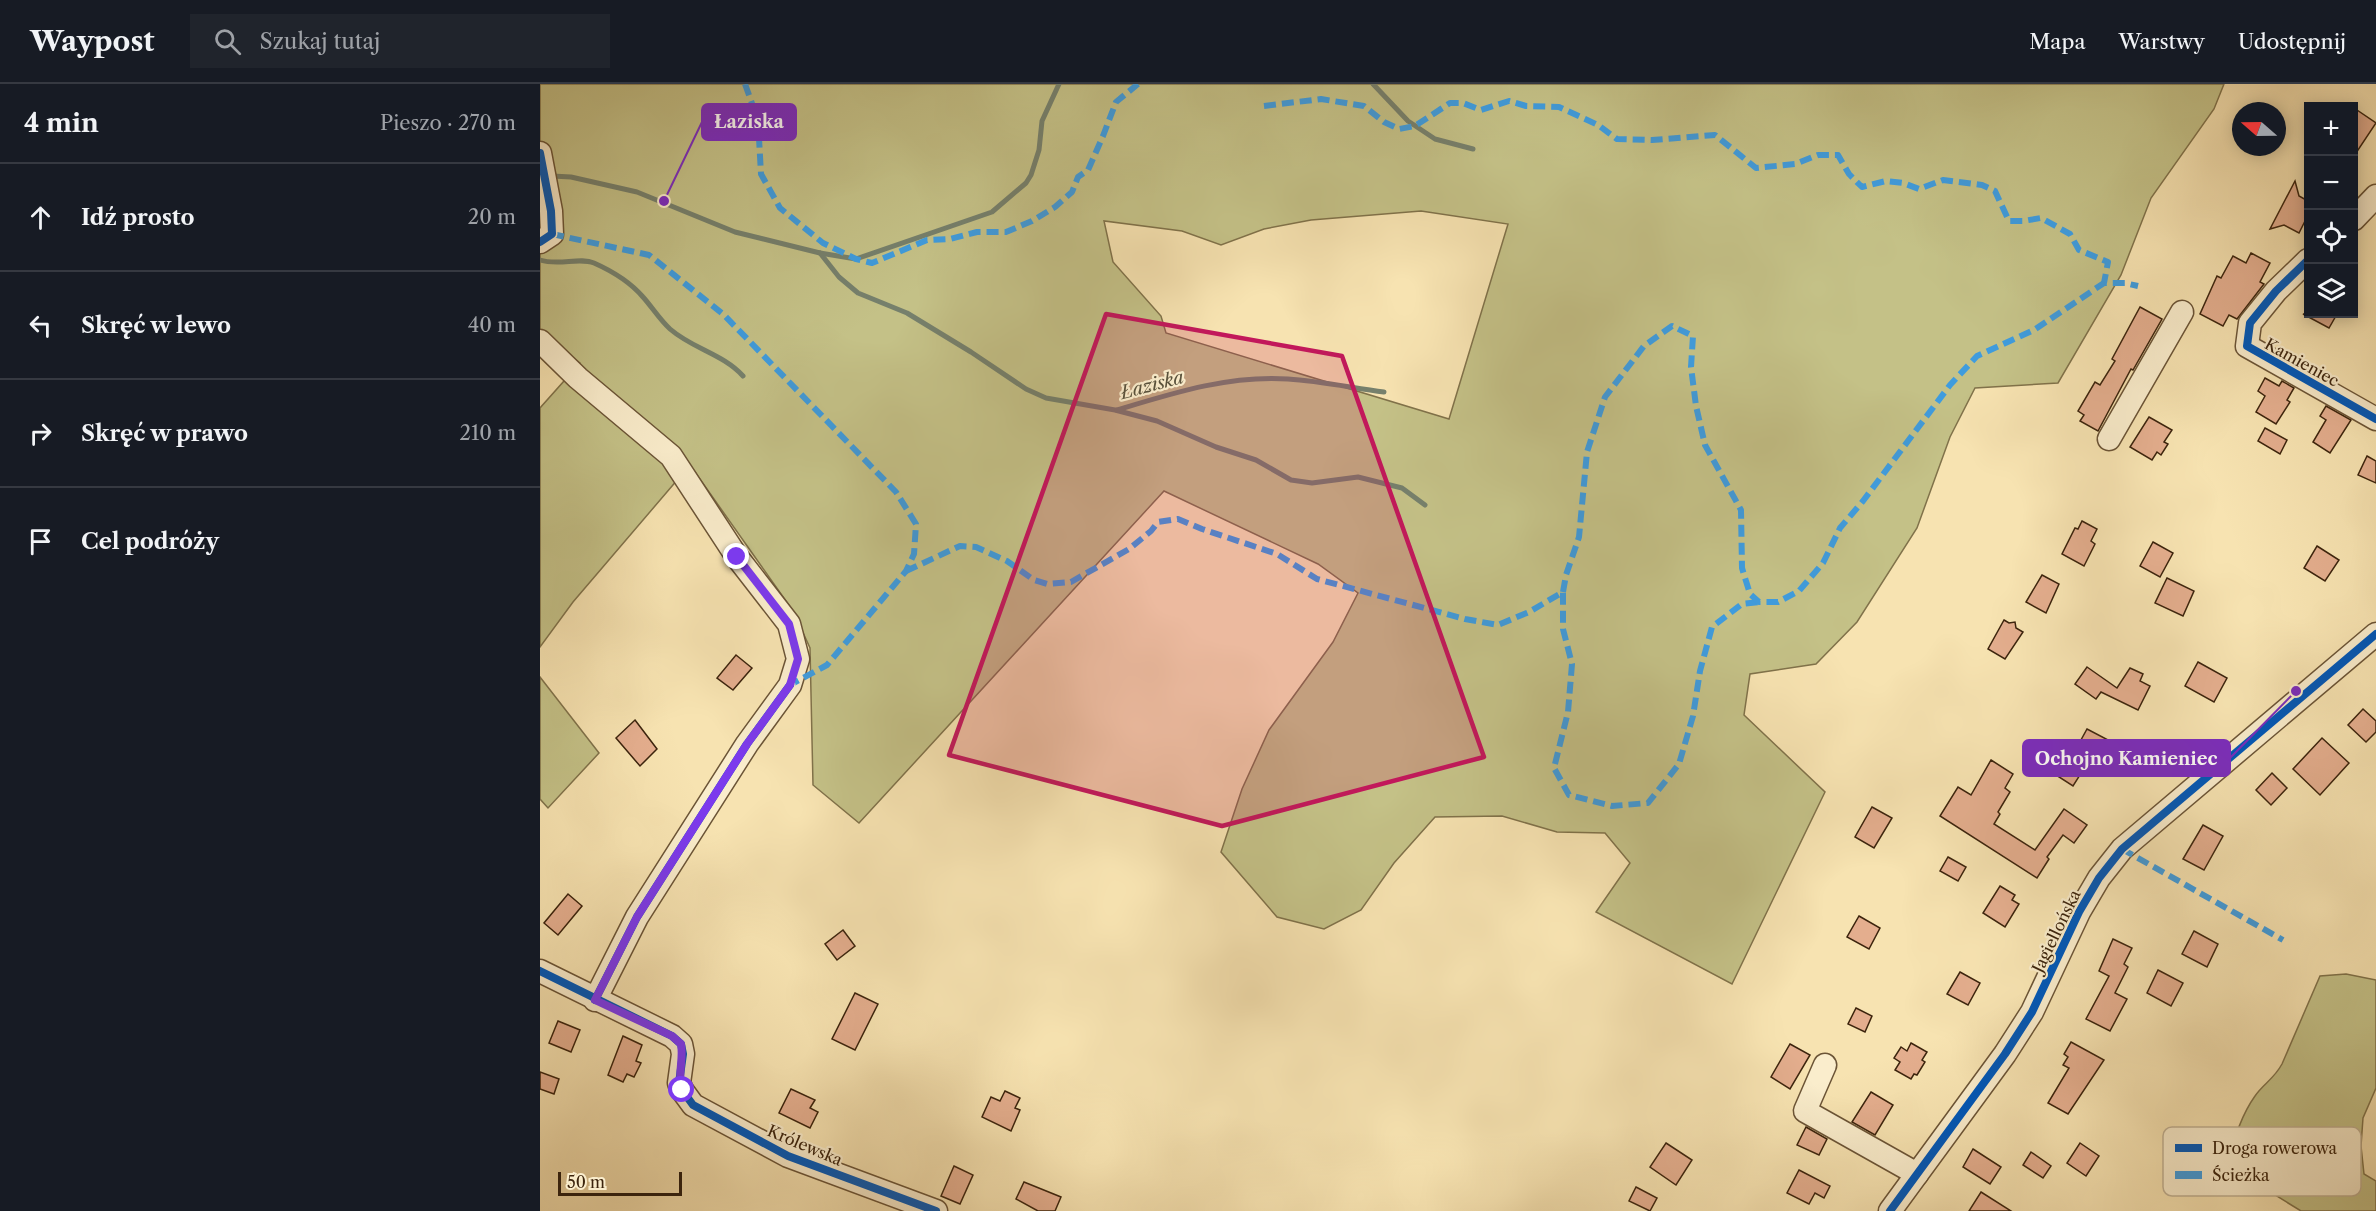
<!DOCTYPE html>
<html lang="pl">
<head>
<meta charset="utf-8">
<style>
  body { margin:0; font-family:"Libre Caslon Text",serif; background:#20242c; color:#f1f3f6 }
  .controls { position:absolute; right:18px; top:18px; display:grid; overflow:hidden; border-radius:0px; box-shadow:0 3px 15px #0003 }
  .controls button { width:54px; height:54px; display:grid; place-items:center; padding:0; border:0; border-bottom:2px solid #363941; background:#171b24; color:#f1f3f6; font:30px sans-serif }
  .compass { position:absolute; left:1692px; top:18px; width:54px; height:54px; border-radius:50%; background:#171b24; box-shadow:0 3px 15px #0003; rotate:290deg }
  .scale { position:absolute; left:18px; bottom:15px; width:124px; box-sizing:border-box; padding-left:6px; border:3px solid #3c240d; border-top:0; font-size:16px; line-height:21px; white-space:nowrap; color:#3c240d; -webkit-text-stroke:4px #faedcc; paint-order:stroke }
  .stop { position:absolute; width:18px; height:18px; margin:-14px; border:4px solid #7c3aed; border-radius:50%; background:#fff }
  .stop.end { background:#7c3aed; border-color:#fff; box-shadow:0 2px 6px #0008 }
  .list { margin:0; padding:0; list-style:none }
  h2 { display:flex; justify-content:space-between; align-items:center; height:78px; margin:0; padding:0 24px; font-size:26px }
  h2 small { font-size:20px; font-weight:400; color:#9ea1a6 }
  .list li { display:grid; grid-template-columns:39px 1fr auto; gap:18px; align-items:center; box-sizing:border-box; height:108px; padding:0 24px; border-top:2px solid #363941 }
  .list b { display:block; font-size:22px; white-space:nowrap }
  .list em { font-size:20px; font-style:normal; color:#9ea1a6 }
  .icon { flex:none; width:33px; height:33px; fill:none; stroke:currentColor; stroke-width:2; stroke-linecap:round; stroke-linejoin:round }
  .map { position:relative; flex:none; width:1836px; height:1127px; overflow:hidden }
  header { display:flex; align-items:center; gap:36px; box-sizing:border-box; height:84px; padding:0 30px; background:#171b24; border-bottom:2px solid #363941 }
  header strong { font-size:28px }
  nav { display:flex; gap:33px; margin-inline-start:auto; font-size:21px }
  .search { width:420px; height:54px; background:#20242c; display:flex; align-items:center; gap:15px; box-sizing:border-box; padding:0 21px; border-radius:0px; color:#9ea1a6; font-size:22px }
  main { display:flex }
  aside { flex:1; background:#171b24 }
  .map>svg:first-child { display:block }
  .green { fill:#c4c187; stroke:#80724a; stroke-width:1.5; fill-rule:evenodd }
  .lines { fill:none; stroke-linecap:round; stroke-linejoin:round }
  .stream { stroke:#76806c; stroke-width:5 }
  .building { fill:#e4ae8e; stroke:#3c240d; stroke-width:1.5 }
  .minor-casing { stroke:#6b5436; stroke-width:25 }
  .minor { stroke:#faedcc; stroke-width:22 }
  .quiet { stroke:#3f9cde; stroke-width:6; stroke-dasharray:12 6; stroke-linecap:butt }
  .cycleway-casing { stroke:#faedcc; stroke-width:11 }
  .cycleway { stroke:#0057b8; stroke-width:8 }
  .route { stroke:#7c3aed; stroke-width:8 }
  .marked { fill:#c2185b; fill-opacity:0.2; stroke:#c2185b; stroke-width:4.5; stroke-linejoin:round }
  .labels { text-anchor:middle; stroke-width:4.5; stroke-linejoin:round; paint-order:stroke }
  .street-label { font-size:16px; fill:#3c240d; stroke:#faedcc }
  .water-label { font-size:18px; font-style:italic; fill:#59523c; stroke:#faedcc }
  .key { fill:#faedcc; stroke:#c1b193; stroke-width:1.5 }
  .key-label { font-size:16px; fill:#3c240d }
  .leader { fill:none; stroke:#7b2cbf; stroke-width:2 }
  .callout-dot { fill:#7b2cbf; stroke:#faedcc; stroke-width:2 }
  .callout { fill:#7b2cbf; stroke:#7b2cbf; stroke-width:2 }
  .callout-label { font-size:18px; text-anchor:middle; font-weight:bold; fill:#fff }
</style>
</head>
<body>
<header>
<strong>Waypost</strong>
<div class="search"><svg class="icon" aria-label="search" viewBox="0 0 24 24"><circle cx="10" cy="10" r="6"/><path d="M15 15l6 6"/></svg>Szukaj tutaj</div>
<nav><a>Mapa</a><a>Warstwy</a><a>Udostępnij</a></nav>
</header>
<main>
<aside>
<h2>4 min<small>Pieszo · 270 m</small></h2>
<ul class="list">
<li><svg class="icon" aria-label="ahead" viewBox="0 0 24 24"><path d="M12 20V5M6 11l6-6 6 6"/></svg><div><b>Idź prosto</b></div><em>20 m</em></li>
<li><svg class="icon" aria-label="left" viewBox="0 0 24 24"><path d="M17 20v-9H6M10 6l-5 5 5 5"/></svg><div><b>Skręć w lewo</b></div><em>40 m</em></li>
<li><svg class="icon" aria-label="right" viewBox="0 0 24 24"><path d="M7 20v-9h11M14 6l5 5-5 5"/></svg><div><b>Skręć w prawo</b></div><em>210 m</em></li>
<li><svg class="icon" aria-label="arrive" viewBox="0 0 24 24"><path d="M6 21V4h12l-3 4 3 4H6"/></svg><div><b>Cel podróży</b></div></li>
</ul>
</aside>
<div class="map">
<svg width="1836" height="1127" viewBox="0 0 1836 1127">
  <rect width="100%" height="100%" fill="#f7e3b1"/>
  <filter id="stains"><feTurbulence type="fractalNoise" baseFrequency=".00333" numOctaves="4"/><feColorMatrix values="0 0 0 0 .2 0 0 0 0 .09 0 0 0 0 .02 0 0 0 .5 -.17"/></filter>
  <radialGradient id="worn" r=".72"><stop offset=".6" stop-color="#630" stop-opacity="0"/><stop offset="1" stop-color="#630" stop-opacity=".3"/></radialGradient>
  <g class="green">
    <path d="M0,0h1684l-10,25 -63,89 -30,77 -63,108 -83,5 -25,49 -33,91 -60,94 -41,42 -66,10 -6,41 81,77 -93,192 -136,-72 34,-49 -25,-30 -48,-1 -55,-16 -67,1 -41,46 -33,47 -37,19 -47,-12 -56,-65 21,-63 27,-59 64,-88 25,-49 -40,-29 -154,-73 -305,332 -46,-38 -3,-137 -17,-37 -103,-146 -117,137 -33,45v-239l40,-45 -40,-31zM881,127l87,13 -59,195 -283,-86 -5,-17 -48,-54 -9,-41 78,10 39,14 43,-16 47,-9z"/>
    <polygon points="0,593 59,669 8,724 0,715"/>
    <path d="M1806,890l30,6v108l-13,30 -2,28 3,28 12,7v30h-75l-73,-45c5,-25 12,-49 27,-70 8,-12 19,-17 27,-32l38,-88z"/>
  </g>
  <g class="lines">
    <g class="stream">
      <polyline points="833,0 868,37 895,55 933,65"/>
      <polyline points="12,92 31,93 97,108 195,148 280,169 316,175 452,128 486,99 491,91 499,66 502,37 519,0"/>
      <polyline points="280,169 299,193 318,209 367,229 431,268 486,305 506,314 575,326 617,337 676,363 716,376 751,396 772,399 818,393 862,404 885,421"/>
      <path d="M0,176c18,6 40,-3 54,3 18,8 37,20 49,34 9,10 17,23 27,32 23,20 53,25 73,47"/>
      <path d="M577,326c56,-17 112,-35 171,-31 32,2 65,9 96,13"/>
    </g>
  </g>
  <g class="building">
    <polygon points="1814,24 1836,39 1814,72"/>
    <polygon points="1755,97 1759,112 1768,117 1768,131 1759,149 1744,141 1730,145"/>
    <polygon points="1711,169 1730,179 1720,198 1724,200 1697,235 1689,231 1683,242 1660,230 1677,192 1681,194 1693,172 1706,179"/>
    <polygon points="1600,223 1622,235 1593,286 1591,285 1558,347 1540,337 1544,331 1538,327 1555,298 1560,301 1575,277 1572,275"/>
    <polygon points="1763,230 1797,230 1789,244"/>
    <polygon points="1725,294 1739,302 1742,297 1754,304 1747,316 1750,318 1736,340 1716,328 1725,312 1718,307"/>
    <polygon points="1786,322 1811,336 1790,369 1773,358 1786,336 1780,332"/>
    <polygon points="1609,333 1632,346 1624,358 1628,360 1621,371 1617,368 1612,376 1590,363"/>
    <polygon points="1725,344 1747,356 1740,370 1718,357"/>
    <polygon points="1827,372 1836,377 1836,399 1818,391"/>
    <polygon points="1542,437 1557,445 1551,457 1555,460 1544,482 1522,470 1535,444 1538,445"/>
    <polygon points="1613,458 1633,469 1620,493 1600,482"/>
    <polygon points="1777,462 1799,476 1785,497 1764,484"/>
    <polygon points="1502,491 1519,500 1506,529 1486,518"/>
    <polygon points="1627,494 1654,507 1643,532 1615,519"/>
    <polygon points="1464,536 1469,539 1475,538 1476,544 1483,548 1465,575 1448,565"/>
    <polygon points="196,571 212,584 193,606 177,594"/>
    <polygon points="1658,578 1687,594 1674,618 1645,602"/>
    <polygon points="1547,583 1577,604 1590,584 1603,590 1600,597 1610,602 1598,626 1561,608 1556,615 1535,600"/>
    <polygon points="1823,625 1836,637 1836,648 1826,658 1808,641"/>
    <polygon points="95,636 117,665 100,682 76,654"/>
    <polygon points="1547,645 1572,658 1560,681 1550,675 1533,702 1502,682 1513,665 1530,676"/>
    <polygon points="1782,654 1809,679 1780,711 1753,685"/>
    <polygon points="1451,676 1473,690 1465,704 1470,708 1458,728 1460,730 1454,740 1495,766 1524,725 1547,741 1534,759 1523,751 1507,773 1509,775 1497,794 1400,732 1418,703 1431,711"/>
    <polygon points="1732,689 1747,704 1731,721 1716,706"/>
    <polygon points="1332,723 1352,734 1334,764 1315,753"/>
    <polygon points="1663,741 1683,752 1664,786 1643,775"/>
    <polygon points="1408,773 1426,783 1418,797 1400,787"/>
    <polygon points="1460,802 1475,811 1472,816 1479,820 1465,843 1443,829"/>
    <polygon points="28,810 42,822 18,851 4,839"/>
    <polygon points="1319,832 1340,844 1329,865 1307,853"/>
    <polygon points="303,846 315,862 297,876 285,860"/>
    <polygon points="1654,847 1678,860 1667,883 1642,870"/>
    <polygon points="1573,855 1592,864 1584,880 1588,883 1575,909 1587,915 1570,947 1546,935 1569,892 1559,887"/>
    <polygon points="1618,886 1643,899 1631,922 1607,909"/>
    <polygon points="1420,888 1440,899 1428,921 1407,910"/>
    <polygon points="315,909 338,920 315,966 292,955"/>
    <polygon points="1316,924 1332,932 1325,948 1308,940"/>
    <polygon points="18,937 40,946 31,968 9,959"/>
    <polygon points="83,952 102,961 96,977 101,979 94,993 87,990 83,998 68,991"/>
    <polygon points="1531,958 1564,976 1528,1030 1508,1019 1529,984 1523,981 1528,973 1524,970"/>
    <polygon points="1371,959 1387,968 1382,976 1385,978 1377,991 1374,990 1371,995 1355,986 1360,978 1354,974 1361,963 1367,967"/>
    <polygon points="1250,960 1270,971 1250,1005 1231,993"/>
    <polygon points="0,988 19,995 14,1010 0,1005"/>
    <polygon points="251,1005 275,1016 270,1024 278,1028 270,1044 239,1029"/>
    <polygon points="465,1007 480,1014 475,1024 480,1026 471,1047 442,1033 451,1013 460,1017"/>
    <polygon points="1331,1008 1353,1021 1335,1051 1312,1038"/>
    <polygon points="1266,1043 1287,1055 1279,1071 1257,1061"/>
    <polygon points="1126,1059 1152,1076 1136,1101 1110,1083"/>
    <polygon points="1540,1059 1559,1072 1546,1092 1527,1079"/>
    <polygon points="1433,1065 1461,1083 1450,1100 1423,1083"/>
    <polygon points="1491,1068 1511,1082 1503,1094 1483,1081"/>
    <polygon points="414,1082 433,1091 420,1120 401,1112"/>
    <polygon points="1259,1086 1290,1102 1284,1114 1275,1109 1269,1120 1247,1109"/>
    <polygon points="484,1098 521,1113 515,1127 498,1127 476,1115"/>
    <polygon points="1096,1103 1117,1114 1110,1127 1089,1117"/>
    <polygon points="1441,1108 1471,1127 1429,1127"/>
  </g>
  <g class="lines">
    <defs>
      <g id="minor">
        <polyline points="0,69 11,127 12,150 0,158"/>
        <polyline points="1814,135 1836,112"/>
        <polyline points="1768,176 1736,207 1710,239 1707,262 1836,335"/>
        <polyline points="0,257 38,294 131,372 197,473 249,540 258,575 250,601 207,660 97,833 55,916"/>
        <polyline points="1569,355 1642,228"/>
        <polyline points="0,887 132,952 141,960 143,970 139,999 142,1006 153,1021 248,1072 396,1127"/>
        <polyline points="1285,981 1265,1027 1377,1090"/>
        <polyline points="1350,1127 1465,970 1492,928 1539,828 1559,794 1582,765 1836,550"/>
      </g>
    </defs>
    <use href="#minor" class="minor-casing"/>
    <use href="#minor" class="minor"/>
    <g class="quiet">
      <polyline points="205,0 218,36 221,90 240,124 283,159 316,175 332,179 387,156 410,155 437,148 466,148 492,137 515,123 532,108 538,93 548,86 563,52 576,18 598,0"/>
      <polyline points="724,22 781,15 824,22 844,38 859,45 875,42 910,19 923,19 941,26 969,17 986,22 1019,23 1058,41 1077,55 1112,56 1175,51 1216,84 1255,80 1278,71 1298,71 1309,90 1322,103 1346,97 1363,99 1379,105 1403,96 1442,101 1455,107 1469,137 1483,137 1501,134 1530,150 1539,166 1568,178 1564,199 1585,199 1598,202"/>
      <polyline points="12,150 109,171 183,230 356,408 376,440 374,470 366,487 287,581 250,601"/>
      <polyline points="366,487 420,462 436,463 467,477 494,496 507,500 531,498 589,465 611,447 618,438 638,435 662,445 737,470 777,495 925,535 958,541 989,528 1023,508 1023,545 1032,580 1028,628 1014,684 1029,711 1072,722 1108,719 1139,680 1153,632 1160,587 1172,543 1202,520 1219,518"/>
      <polyline points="1023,508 1026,491 1039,453 1047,368 1065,313 1104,262 1132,242 1153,252 1151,283 1156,322 1165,361 1201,426 1202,484 1210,510 1219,518 1238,518 1259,507 1283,479 1300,444 1323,417 1410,301 1437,272 1494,246 1564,199"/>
      <polyline points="1582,765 1743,856"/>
    </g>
    <defs>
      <g id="cycleway">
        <polyline points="0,69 11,127 12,150 0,158"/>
        <polyline points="1768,176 1736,207 1710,239 1707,262 1836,335"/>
        <polyline points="0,887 132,952 141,960 143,970 139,999 142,1006 153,1021 248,1072 396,1127"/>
        <polyline points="55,916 97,833 207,660 250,601"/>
        <polyline points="1350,1127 1465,970 1492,928 1539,828 1559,794 1582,765 1836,550"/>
      </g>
    </defs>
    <use href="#cycleway" class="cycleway-casing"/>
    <use href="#cycleway" class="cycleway"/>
  </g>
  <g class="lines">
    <path class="route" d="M142,1006c-5,-15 2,-31 -1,-46l-9,-8 -77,-36 42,-83 110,-173 43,-59 8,-26 -9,-35 -52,-67"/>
  </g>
  <path class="marked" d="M566,230l236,42 142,401 -262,69 -273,-71z"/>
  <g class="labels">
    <g class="street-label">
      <text transform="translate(1762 278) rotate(29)" y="6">Kamieniec</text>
      <text transform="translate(1516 847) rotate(-64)" y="6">Jagiellońska</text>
      <text transform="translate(265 1061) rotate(23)" y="6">Królewska</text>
    </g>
    <g class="water-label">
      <text transform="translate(612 301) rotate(-15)" y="6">Łaziska</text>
    </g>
  </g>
  <rect x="1623" y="1043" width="198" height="69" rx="9" class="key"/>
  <rect x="1635" y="1060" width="27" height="8" fill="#0057b8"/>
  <rect x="1635" y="1087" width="27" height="8" fill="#3f9cde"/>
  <g class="key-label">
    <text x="1672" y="1070">Droga rowerowa</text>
    <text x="1672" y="1097">Ścieżka</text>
  </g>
  <path class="leader" d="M124 117L162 38M1756 607L1690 674"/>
  <g class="callout-dot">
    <circle cx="124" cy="117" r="6"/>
    <circle cx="1756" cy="607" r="6"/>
  </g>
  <g class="callout">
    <rect x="162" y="20" width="94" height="36" rx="6"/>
    <rect x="1483" y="656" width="207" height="36" rx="6"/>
  </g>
  <g class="callout-label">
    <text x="209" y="44">Łaziska</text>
    <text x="1586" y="681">Ochojno Kamieniec</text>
  </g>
  <rect width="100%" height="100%" filter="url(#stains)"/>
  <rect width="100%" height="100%" fill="url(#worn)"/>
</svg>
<div class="controls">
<button>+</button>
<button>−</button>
<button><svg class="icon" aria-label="locate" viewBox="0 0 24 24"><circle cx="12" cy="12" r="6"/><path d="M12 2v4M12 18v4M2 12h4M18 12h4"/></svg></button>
<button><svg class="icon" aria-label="layers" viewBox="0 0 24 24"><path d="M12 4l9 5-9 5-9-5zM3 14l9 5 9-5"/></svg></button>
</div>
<svg class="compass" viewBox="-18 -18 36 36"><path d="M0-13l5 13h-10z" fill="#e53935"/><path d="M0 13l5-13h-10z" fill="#9ea1a6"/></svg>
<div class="scale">50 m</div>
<div class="stop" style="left:142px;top:1006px"></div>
<div class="stop end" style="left:197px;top:473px"></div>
</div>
</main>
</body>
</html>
